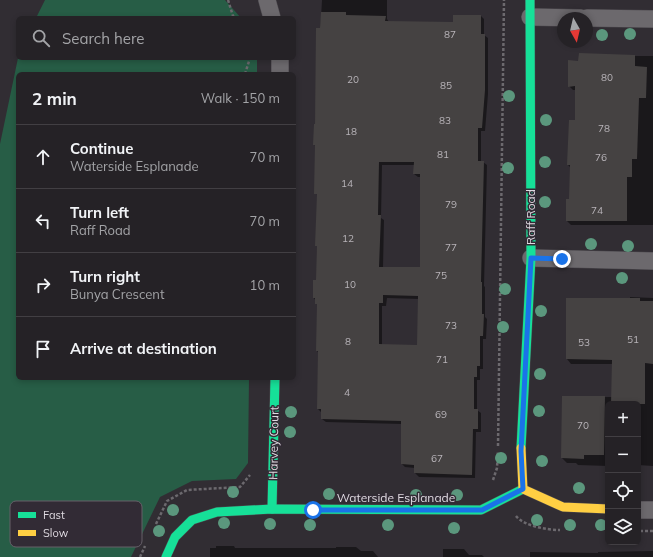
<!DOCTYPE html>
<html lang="en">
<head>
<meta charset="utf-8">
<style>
  body { margin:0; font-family:Mulish,sans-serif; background:#312f32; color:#f1f3f6 }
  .controls { position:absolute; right:12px; bottom:12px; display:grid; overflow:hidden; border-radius:6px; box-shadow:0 2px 6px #0003 }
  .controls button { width:36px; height:36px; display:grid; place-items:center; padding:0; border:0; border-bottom:1px solid #423f43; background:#252226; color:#f1f3f6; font:20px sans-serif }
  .compass { position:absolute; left:557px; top:12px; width:36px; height:36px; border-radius:50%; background:#252226; box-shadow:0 2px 6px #0003; rotate:172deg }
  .stop { position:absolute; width:12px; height:12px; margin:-9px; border:3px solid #1a73e8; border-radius:50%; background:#fff }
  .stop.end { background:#1a73e8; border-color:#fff; box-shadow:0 1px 4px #0008 }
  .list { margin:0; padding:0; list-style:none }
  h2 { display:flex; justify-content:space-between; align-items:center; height:52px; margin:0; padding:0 16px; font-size:17px }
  h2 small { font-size:13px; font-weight:400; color:#a3a4a7 }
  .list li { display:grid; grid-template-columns:26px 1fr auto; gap:12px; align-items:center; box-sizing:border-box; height:64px; padding:0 16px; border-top:1px solid #423f43 }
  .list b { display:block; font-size:15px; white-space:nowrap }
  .list p { margin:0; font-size:13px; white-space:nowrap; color:#a3a4a7 }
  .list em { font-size:13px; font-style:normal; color:#a3a4a7 }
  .icon { flex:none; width:22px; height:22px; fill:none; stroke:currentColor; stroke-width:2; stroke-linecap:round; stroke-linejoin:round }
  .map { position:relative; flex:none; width:653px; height:557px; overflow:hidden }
  .search { position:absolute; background:#252226; box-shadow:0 2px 6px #0003; left:16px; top:16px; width:280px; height:44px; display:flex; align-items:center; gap:10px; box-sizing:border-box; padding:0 14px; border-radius:6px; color:#a3a4a7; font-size:15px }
  .panel { position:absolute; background:#252226; box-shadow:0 2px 6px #0003; left:16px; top:72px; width:280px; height:308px; border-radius:6px }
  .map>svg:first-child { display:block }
  .green { fill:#275d46 }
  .shadow { fill:#0007; fill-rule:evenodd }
  .building { fill:#454242; fill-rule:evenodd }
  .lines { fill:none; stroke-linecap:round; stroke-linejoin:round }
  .street-casing { stroke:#4c494e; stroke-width:18 }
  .fast-casing { stroke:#4c494e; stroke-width:10 }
  .slow-casing { stroke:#4c494e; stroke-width:10 }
  .path { stroke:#6c696e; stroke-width:2.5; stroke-dasharray:3 2; stroke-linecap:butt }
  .street { stroke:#6c696d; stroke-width:17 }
  .fast { stroke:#16e098; stroke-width:9 }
  .slow { stroke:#ffcf43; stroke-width:9 }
  .tree { fill:#5b977d }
  .route { stroke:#1a73e8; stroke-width:5 }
  .labels { text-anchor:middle; stroke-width:3; stroke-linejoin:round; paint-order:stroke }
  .number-label { font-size:10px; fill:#b8b4b9 }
  .street-label { font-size:12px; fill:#dfdae1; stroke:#322b35 }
  .key { fill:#322b35; stroke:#666069; stroke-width:1 }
  .key-label { font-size:11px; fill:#dfdae1 }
</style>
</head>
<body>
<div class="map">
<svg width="653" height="557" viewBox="0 0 653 557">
  <rect width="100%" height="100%" fill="#312d33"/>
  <g class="green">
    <polygon points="45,0 225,0 241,18 36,18"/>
    <polygon points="18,58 257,58 257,74 18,74 18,378 249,378 248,463 236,479 192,481 160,497 131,557 0,557 0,144"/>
  </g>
  <g class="shadow">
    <path d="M322,0h65v19l2,3 65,1 27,-7 3,3v16l4,3v56l-3,37h-4v31h2l4,3 -3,121 1,1v30l2,2 -1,20h-3v30h-3v11h-3v30l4,3v19h-5l-1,46 -56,-1 -4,-4v-5l-10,-1 -3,-3v-40l-76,-2 -4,-3 -1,-7 -3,-3 1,-56 -2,-2 1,-46 -4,-7 3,-17 1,-34 -2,-2 2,-50 -3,-2 1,-46 -2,-3zM382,165h32v9l4,3h3v91h-38l1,-48 -3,-2zM387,298l32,1 -1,47 -36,-1v-39h4z"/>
    <polygon points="635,56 653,56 653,225 571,225 567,221 570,200 571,168 568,165 576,121 576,90 573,90 569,86 579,62"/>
    <polygon points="630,297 653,298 653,466 638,465 638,404 608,404 608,466 578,465 576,463 567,463 562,458 563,397 613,397 613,364 571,364 567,359 567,299 630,299"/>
    <polygon points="216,546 234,546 235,548 336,548 336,547 356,547 361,551 373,551 378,557 210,557 210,548 216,548"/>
    <polygon points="443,549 464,549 469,555 482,555 484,557 443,557"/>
    <polygon points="653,551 653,557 530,557 530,552 598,553 598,552"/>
  </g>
  <g class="building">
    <path d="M321,12h25v3l40,1 -1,5 68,1v-7h28v19h4v56l-3,38h-4v33h6l-3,121h1v32h2l-1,22h-3v30h-3v11h-3v32h4v20h-5l-1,46 -58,-2v-8l-13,-1v-43l-80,-2v-10h-4l1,-58h-2l1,-47h-2v-6h-2v-18h3l1,-34h-2l2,-52h-3l1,-49h-2l1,-21h1l1,-96h4zM379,162h35l-1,12h7v93h-41l2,-52h-3zM383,295l35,1 -1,49 -38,-1v-41h4z"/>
    <polygon points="579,53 635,55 635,66 647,67 646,98 639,98 637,159 632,159 632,177 627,177 627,221 566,221 566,199 569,199 570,165 567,165 569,120 575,120 575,86 568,87 568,60 578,61"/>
    <polygon points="566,298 640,298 640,301 653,301 653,364 645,363 645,404 611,404 612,360 566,359"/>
    <polygon points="562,396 605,396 604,455 584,455 584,459 561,458"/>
  </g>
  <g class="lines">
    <defs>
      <g id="street">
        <polyline points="267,0 272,18"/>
        <polyline points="530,17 581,18"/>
        <polyline points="587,18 653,19"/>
        <polyline points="280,74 280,58"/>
        <polyline points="531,258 653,261"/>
        <polyline points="638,510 653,510"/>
      </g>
      <g id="fast">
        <polyline points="521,448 531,258 530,0"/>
        <polyline points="272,509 275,378"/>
        <polyline points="166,557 175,537 192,520 217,512 272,509 481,510 523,489"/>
      </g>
      <polyline id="slow" points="521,448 523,489 563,507 608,509"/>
    </defs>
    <use href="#street" class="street-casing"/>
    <use href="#fast" class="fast-casing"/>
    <use href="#slow" class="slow-casing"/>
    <g class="path">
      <polyline points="228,0 233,16 235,18"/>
      <polyline points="245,74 250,58"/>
      <polyline points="498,446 504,0"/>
      <polyline points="493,480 497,468 498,451"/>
      <path d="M516,516c8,10 31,14 44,14"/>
      <polyline points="156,524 167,501 187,490 240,487 250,475"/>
      <polyline points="640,531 653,531"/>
      <polyline points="140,557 145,546"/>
    </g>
    <use href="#street" class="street"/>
    <use href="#fast" class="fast"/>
    <use href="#slow" class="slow"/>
  </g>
  <g class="tree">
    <circle cx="630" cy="34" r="6"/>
    <circle cx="602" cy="35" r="6"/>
    <circle cx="509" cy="96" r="6"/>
    <circle cx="546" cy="120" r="6"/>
    <circle cx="545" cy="162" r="6"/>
    <circle cx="508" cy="168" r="6"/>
    <circle cx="545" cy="202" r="6"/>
    <circle cx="591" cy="244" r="6"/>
    <circle cx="628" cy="246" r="6"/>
    <circle cx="622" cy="278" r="6"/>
    <circle cx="505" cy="289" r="6"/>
    <circle cx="541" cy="311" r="6"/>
    <circle cx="503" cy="327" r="6"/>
    <circle cx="540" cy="374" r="6"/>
    <circle cx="539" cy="411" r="6"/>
    <circle cx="291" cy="412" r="6"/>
    <circle cx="290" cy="432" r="6"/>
    <circle cx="501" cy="458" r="6"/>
    <circle cx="542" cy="461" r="6"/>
    <circle cx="579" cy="488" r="6"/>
    <circle cx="233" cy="492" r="6"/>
    <circle cx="329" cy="494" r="6"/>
    <circle cx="416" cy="495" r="6"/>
    <circle cx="457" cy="495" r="6"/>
    <circle cx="173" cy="510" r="6"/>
    <circle cx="537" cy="520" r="6"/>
    <circle cx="224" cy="523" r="6"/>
    <circle cx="270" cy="524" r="6"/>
    <circle cx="310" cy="525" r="6"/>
    <circle cx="388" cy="525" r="6"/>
    <circle cx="570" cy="525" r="6"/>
    <circle cx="601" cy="525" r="6"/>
    <circle cx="454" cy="528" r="6"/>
    <circle cx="159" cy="531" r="6"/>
  </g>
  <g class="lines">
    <polyline class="route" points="313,510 482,510 523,489 521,451 531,258 562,259"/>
  </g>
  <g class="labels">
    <g class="number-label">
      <text x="450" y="38">87</text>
      <text x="607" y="81">80</text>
      <text x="353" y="83">20</text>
      <text x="446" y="89">85</text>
      <text x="445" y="124">83</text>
      <text x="604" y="132">78</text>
      <text x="351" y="135">18</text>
      <text x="443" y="158">81</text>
      <text x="601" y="161">76</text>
      <text x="347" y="187">14</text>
      <text x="451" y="208">79</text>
      <text x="597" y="214">74</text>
      <text x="348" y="242">12</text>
      <text x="451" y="251">77</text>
      <text x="441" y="279">75</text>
      <text x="350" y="288">10</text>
      <text x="451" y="329">73</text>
      <text x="633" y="343">51</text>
      <text x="348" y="345">8</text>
      <text x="584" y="346">53</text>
      <text x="442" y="363">71</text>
      <text x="347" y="396">4</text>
      <text x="441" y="418">69</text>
      <text x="583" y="429">70</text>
      <text x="437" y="462">67</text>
    </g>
    <g class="street-label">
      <text transform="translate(531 217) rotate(-90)" y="4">Raff Road</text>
      <text transform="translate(274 443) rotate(-89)" y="4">Harvey Court</text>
      <text x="396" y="502">Waterside Esplanade</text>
    </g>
  </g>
  <rect x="10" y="501" width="132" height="46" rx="6" class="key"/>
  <rect x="18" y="512" width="18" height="6" fill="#16e098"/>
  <rect x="18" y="530" width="18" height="6" fill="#ffcf43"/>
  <g class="key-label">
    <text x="43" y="519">Fast</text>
    <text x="43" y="537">Slow</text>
  </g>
</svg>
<div class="controls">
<button>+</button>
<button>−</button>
<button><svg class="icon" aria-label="locate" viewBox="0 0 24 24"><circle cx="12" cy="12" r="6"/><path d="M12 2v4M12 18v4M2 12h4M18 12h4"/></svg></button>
<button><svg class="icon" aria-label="layers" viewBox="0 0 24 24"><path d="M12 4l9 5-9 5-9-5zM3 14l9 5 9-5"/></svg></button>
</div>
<svg class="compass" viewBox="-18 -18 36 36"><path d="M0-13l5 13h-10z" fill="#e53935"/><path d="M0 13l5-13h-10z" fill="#a3a4a7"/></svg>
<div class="stop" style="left:313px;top:510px"></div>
<div class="stop end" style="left:562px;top:259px"></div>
<div class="search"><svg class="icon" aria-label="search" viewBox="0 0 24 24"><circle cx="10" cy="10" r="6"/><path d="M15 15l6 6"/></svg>Search here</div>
<section class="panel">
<h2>2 min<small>Walk · 150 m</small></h2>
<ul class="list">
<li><svg class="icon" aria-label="ahead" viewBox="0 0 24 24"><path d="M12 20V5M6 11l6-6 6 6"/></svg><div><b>Continue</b><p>Waterside Esplanade</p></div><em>70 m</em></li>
<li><svg class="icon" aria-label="left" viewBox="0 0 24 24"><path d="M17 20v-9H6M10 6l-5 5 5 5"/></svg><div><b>Turn left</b><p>Raff Road</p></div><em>70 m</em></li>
<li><svg class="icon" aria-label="right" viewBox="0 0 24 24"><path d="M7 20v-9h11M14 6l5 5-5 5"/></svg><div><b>Turn right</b><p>Bunya Crescent</p></div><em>10 m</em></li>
<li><svg class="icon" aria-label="arrive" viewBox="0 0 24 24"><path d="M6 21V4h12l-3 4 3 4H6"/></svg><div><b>Arrive at destination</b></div></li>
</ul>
</section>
</div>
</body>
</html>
